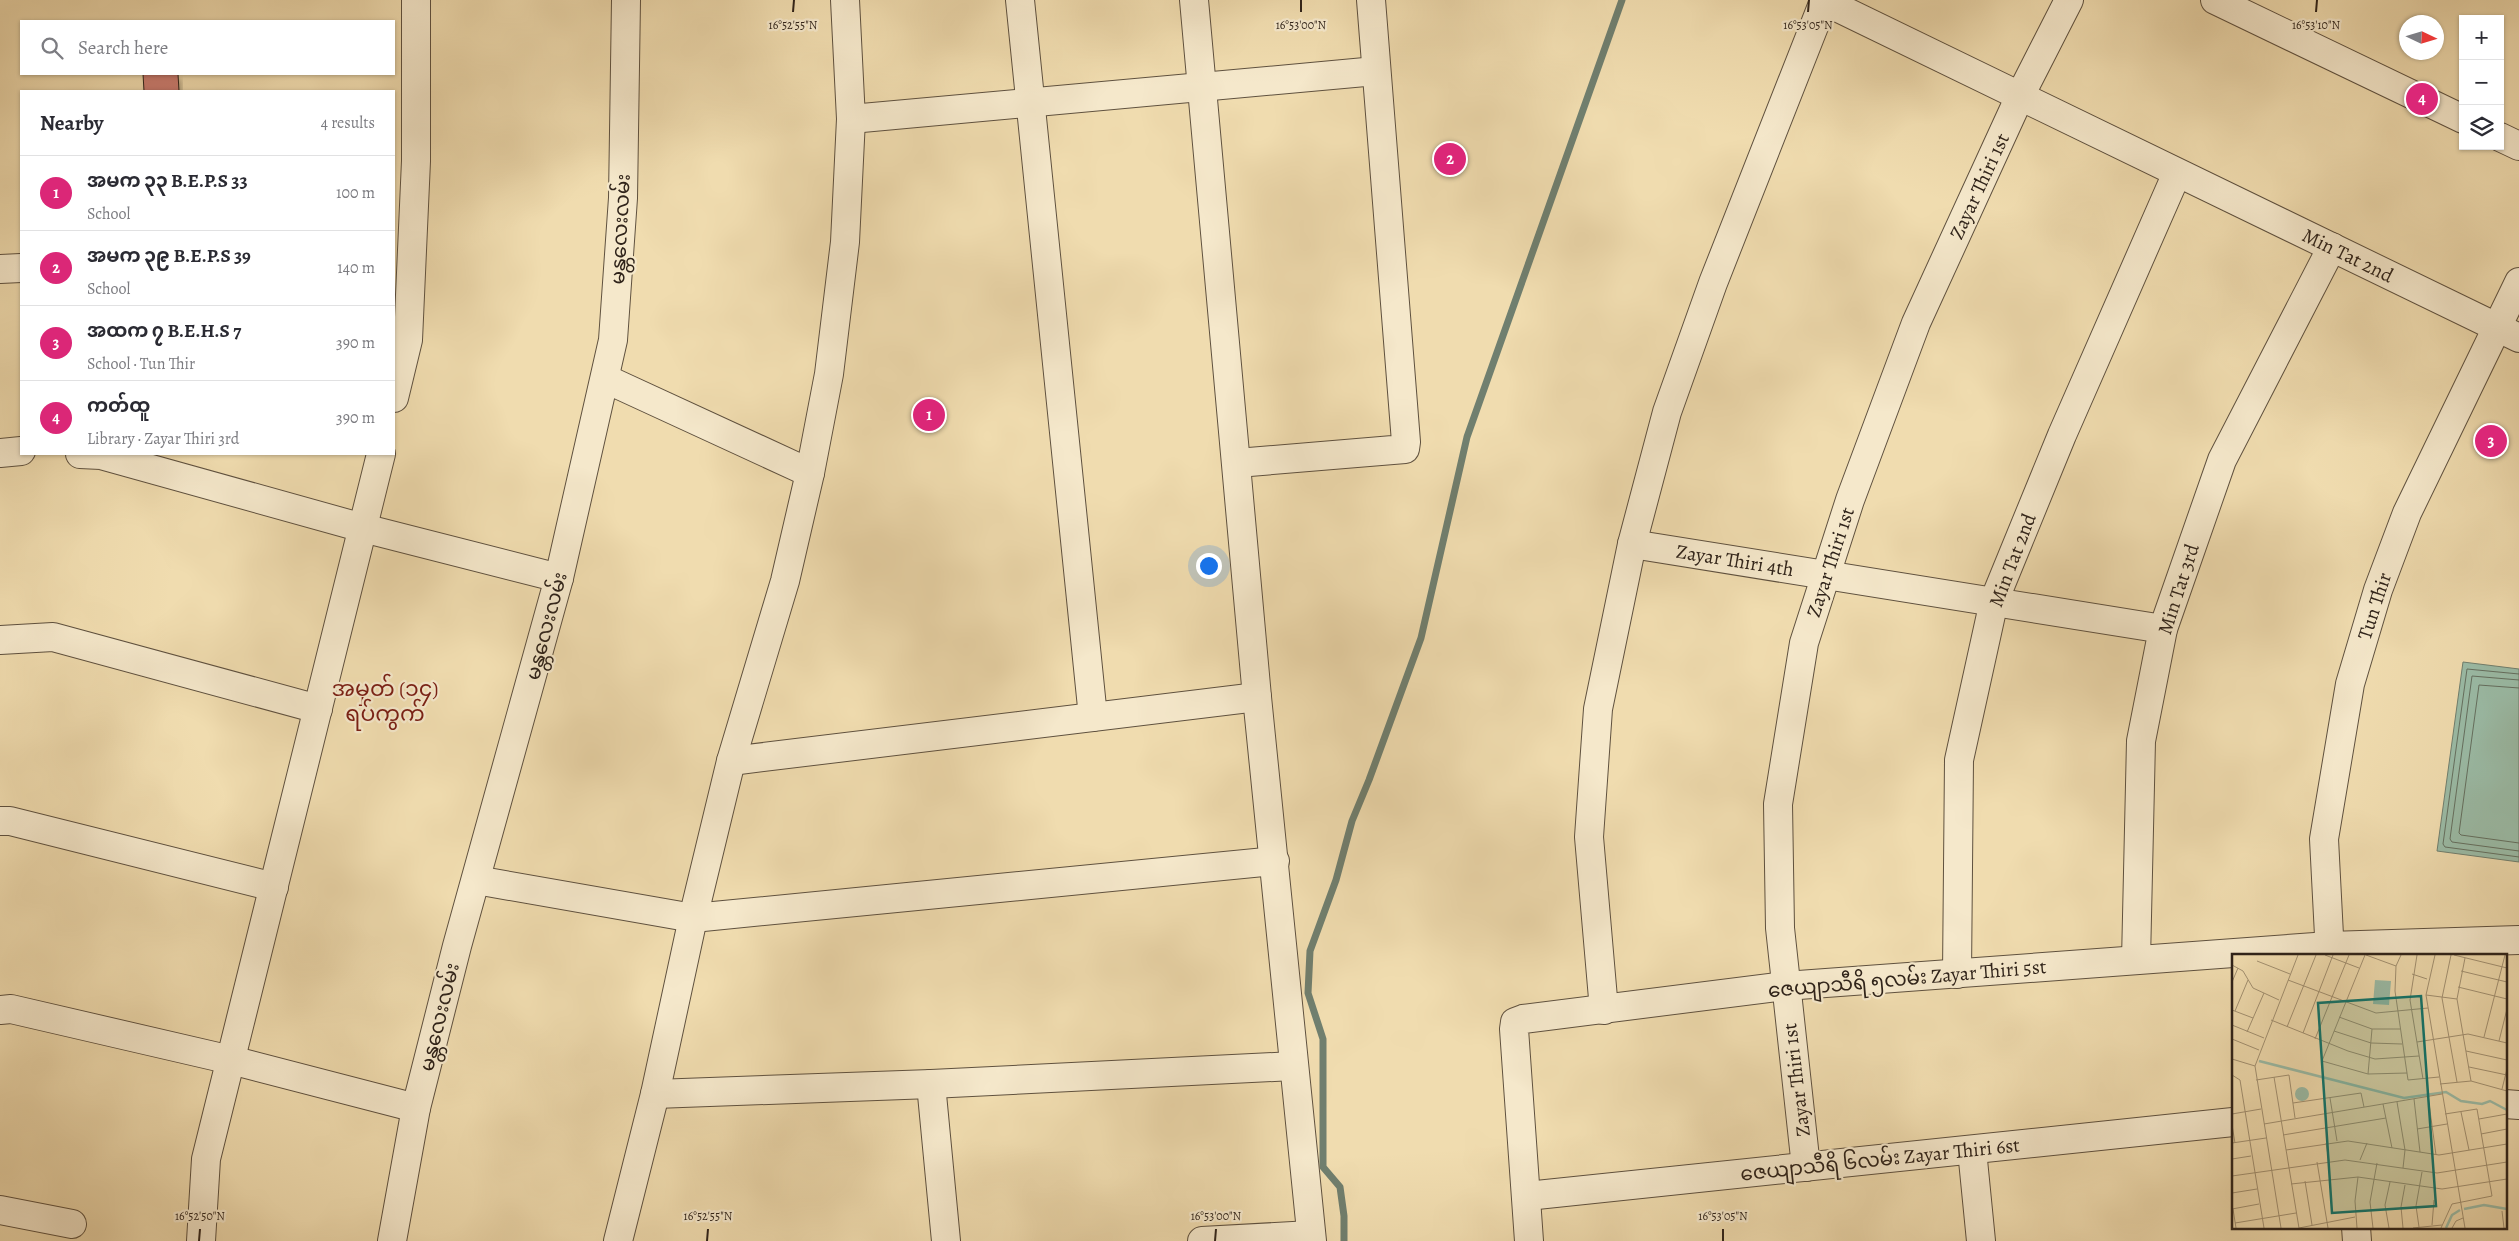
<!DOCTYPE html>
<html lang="en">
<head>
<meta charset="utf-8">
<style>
  body { margin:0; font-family:Alegreya,"Noto Sans Myanmar",serif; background:#f7f7f7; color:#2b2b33 }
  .controls { position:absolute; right:15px; top:15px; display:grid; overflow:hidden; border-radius:0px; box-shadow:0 1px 4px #0004 }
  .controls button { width:45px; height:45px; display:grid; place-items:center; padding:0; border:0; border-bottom:1px solid #e1e1e2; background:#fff; color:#2b2b33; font:25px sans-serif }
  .compass { position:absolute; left:2399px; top:15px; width:45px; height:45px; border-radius:50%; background:#fff; box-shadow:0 1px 4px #0004; rotate:94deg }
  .you { position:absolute; left:1208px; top:565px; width:18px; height:18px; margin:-12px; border:4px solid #fff; border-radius:50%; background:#1a73e8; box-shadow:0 0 0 8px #1a73e833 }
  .badge { display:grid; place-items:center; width:32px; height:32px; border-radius:50%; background:#db2777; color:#fff; font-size:16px; font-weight:700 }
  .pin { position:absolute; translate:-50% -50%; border:2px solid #fff; box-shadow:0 1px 5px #0006 }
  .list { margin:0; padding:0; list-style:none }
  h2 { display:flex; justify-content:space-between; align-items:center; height:65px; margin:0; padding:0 20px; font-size:21px }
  h2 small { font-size:16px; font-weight:400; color:#7c7c81 }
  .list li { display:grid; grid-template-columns:32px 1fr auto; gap:15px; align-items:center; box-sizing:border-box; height:75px; padding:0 20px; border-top:1px solid #e1e1e2 }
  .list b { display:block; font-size:19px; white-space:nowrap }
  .list p { margin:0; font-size:16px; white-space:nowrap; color:#7c7c81 }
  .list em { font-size:16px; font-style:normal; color:#7c7c81 }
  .icon { flex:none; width:28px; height:28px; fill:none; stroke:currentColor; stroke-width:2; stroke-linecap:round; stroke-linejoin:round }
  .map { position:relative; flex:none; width:2519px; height:1241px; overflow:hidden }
  .search { position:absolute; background:#fff; box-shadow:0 1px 4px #0004; left:20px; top:20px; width:375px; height:55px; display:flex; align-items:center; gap:12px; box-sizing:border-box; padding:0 18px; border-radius:0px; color:#7c7c81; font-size:19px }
  .panel { position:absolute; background:#fff; box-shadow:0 1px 4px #0004; left:20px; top:90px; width:375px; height:365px; border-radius:0px }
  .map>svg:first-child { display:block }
  .water { fill:#9bbca7; stroke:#707f6f }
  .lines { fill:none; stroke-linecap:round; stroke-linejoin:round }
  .shore { stroke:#657060; stroke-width:1 }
  .stream { stroke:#707f6f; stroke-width:7 }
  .building { fill:#c97b70; stroke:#2f231a; filter:url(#shadow) }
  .minor-casing { stroke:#5f513f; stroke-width:30 }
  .minor { stroke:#f5e8cb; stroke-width:28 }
  .ticks { fill:none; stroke:#2f231a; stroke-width:2 }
  .labels { text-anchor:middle; stroke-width:4.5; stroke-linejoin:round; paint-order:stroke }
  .street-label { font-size:20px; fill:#2f231a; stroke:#f5e8cb }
  .quarter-label { font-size:22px; fill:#7a1f14; stroke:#f5e8cb }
  .inset-river { fill:none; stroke:#9bbca7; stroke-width:2.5 }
  .inset-road { fill:none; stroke:#a39273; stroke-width:1 }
  .view { fill:#0f766e; fill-opacity:0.15; stroke:#0f766e; stroke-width:2.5 }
  .inset-edge { fill:none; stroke:#2f231a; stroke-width:2.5 }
  .ticks-label { font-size:12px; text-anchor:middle; fill:#2f231a; stroke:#f5e8cb; stroke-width:4.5; stroke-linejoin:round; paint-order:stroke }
</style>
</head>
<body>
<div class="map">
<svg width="2519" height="1241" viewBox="0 0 2519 1241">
  <defs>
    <filter id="shadow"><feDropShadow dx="3" dy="5.5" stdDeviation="2.5" flood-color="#0004"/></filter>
  </defs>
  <rect width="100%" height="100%" fill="#f0dcaf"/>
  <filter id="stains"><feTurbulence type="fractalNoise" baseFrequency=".004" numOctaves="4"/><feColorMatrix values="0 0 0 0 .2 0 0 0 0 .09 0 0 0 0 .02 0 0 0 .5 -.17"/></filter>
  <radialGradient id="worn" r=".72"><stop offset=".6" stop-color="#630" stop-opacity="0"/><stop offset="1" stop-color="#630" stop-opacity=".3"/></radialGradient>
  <polygon class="water" points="2463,662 2519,669 2519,862 2437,851"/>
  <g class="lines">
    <g class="shore">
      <polyline points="2519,674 2467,669 2443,844 2445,847 2519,857"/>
      <polyline points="2519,680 2472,676 2450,839 2452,842 2519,851"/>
      <polyline points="2519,688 2479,685 2459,833 2461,835 2519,843"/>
    </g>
    <polyline class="stream" points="1344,1241 1344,1216 1340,1187 1323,1167 1323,1039 1308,993 1310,951 1336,880 1352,821 1369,780 1421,638 1467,437 1622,0"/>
  </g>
  <polygon class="building" points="143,74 178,74 179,91 144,91"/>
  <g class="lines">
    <defs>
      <g id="minor">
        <polyline points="1020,0 1093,717"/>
        <polyline points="1194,0 1257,697 1312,1241"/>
        <polyline points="2215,0 2463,119"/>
        <polyline points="851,119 1376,71"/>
        <polyline points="2500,137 2519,146"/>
        <polyline points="0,269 21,268"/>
        <polyline points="606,379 810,473"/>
        <polyline points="394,398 408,340 416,161 416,0"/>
        <polyline points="0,453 21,451"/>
        <polyline points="80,454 101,455 363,528 559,578"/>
        <polyline points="1237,463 1405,449 1406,442 1371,0"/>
        <polyline points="1632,544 2163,629"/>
        <polyline points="0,640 53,637 318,709"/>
        <polyline points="731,761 1257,697"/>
        <polyline points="0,821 10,821 274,887"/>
        <polyline points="476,880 693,918 1275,861"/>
        <polyline points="2330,955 2324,839 2350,684 2378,590 2407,513 2519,282"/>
        <polyline points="2136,960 2141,741 2163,629 2222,460 2332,247"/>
        <polyline points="1957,974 1959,760 1994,601 2062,435 2177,173"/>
        <polyline points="0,1010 11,1009 231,1060 416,1108"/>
        <polyline points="1604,1010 1589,837 1598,709 1632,544 1667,412 1713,283 1824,1 2519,338"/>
        <polyline points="931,1084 946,1241"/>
        <polyline points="655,1094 931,1084 1293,1066"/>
        <polyline points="2505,1104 2519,1105"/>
        <polyline points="1972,1150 1981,1241"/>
        <polyline points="1806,1167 1780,928 1778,804 1804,643 1850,500 1916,323 2020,96 2069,0"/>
        <polyline points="1527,1196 2233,1122"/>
        <polyline points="0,1210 72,1224"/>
        <polyline points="2356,1227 2357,1241"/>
        <polyline points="201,1241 206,1159 381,454"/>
        <polyline points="392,1241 416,1108 457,946 559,578 613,340 623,198 626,0"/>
        <polyline points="618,1241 655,1094 693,918 731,761 785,581 810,473 829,374 845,242 851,119 845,0"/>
        <polyline points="1202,1241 1311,1235"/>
        <polyline points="1529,1241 1514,1029 1515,1022 1523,1019 1785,986 2329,946 2519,940"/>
      </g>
    </defs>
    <use href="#minor" class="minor-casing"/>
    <use href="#minor" class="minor"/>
  </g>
  <path class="ticks" d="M793,12l1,-12M1301,12v-12M1808,12l1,-12M2316,12l1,-12M199,1241l1,-12M707,1241l1,-12M1215,1241l1,-12M1723,1241v-12"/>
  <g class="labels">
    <g class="street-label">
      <text transform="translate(1979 186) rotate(-65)" y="7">Zayar Thiri 1st</text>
      <text transform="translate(620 229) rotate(-87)" y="7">မန္တလေးလမ်း</text>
      <text transform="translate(2348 255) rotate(26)" y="7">Min Tat 2nd</text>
      <text transform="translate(1735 560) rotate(9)" y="7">Zayar Thiri 4th</text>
      <text transform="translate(2012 560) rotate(-69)" y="7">Min Tat 2nd</text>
      <text transform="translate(1830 562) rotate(-72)" y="7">Zayar Thiri 1st</text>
      <text transform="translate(2178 589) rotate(-72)" y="7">Min Tat 3rd</text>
      <text transform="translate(2374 606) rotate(-72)" y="7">Tun Thir</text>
      <text transform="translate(546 626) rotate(-75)" y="7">မန္တလေးလမ်း</text>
      <text transform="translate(1907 978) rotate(-5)" y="7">ဇေယျာသီရိ ၅လမ်း Zayar Thiri 5st</text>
      <text transform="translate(439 1017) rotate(-76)" y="7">မန္တလေးလမ်း</text>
      <text transform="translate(1796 1080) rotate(-97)" y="7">Zayar Thiri 1st</text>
      <text transform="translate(1880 1159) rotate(-6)" y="7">ဇေယျာသီရိ ၆လမ်း Zayar Thiri 6st</text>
    </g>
    <g class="quarter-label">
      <text x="385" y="696">အမှတ် (၁၄)<tspan x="385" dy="25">ရပ်ကွက်</tspan></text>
    </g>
  </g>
  <g transform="translate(2232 954)">
    <rect width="275" height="275" fill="#f0dcaf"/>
    <path d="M143,26l16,1 -2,24 -16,-1zM63 140a7 7 0 1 1 14 0a7 7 0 1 1-14 0Z" fill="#9bbca7"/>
    <path class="inset-river" d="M27,107l145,37 42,-6 15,9 21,3 8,-3 17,9M232,255l20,-4 23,4M214,274l6,-13 8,-5"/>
    <path class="inset-road" d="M93,1l34,13M133,1l-43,106 46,13 39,-1M134,1l30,11M169,1l-5,11 -1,25 13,89 31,-3M185,1l-7,45 13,79M203,1l-9,40 39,233M219,1l-9,43 15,84M222,1l53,13M233,4l-8,41 14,82M25,7l33,13M0,11l11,6 10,17 26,12M229,17l46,11M180,20l15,5M56,26l88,33 52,-5M0,28l6,-14M226,33l49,12M194,41l31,4M0,56l21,8M3,57l13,-31M107,63l33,12h28M39,66l77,31 27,8 44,-3M0,71l32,13M55,73l29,-72M102,77l37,12 31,1M15,78l17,-39M71,79l30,-78M252,83l21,-82M0,85l27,11M83,85l34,-84M267,87l8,-32M185,88l51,-8 39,9M234,97l41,9M0,105l23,7M237,113l38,8M136,120l4,-45M0,121l8,5 24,148M42,123l25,151M24,126l33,-5 6,43M208,130l31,-3 36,10M270,135l5,-20M196,142l8,59M98,144l7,43M182,145l6,53M165,148l8,48 -2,18M61,149l68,-10 3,14M151,150l9,44M229,158l8,38M0,160l29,-5M247,165l28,-5M32,170l178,-30M0,171l3,18M185,175l30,-5M249,180l26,-5M51,181l103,-17M0,189l34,-5M94,189l3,18M54,196l62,-9 91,14 68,-11M0,205l19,-3M128,206l7,-17M85,208l11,66M0,222l113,-16 92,13 70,-11M73,227l7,44M59,230l67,-7 84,12 65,-10M0,239l25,-4M0,255l27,-5M1,255l3,19M270,257l2,17M3,269l61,-10M200,271l2,-25M187,273l-3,-21 6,-34M49,274l-26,-162 43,-111M67,274l56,-11M125,274l-2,-27 3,-24M141,274l-3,-26 7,-39M157,274l-4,-23 5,-23M171,274l-2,-21 4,-22M181,274l29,-3M209,274l11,-24 40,-8 -15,-87 -32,5M220,274l4,-7 7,-3"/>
    <path class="view" d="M189,42l15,210 -104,7 -14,-210z"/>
    <rect width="275" height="275" class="inset-edge"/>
  </g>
  <g class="ticks-label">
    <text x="793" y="29">16°52'55"N</text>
    <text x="1301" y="29">16°53'00"N</text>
    <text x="1808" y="29">16°53'05"N</text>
    <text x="2316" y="29">16°53'10"N</text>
    <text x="200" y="1220">16°52'50"N</text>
    <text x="708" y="1220">16°52'55"N</text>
    <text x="1216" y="1220">16°53'00"N</text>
    <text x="1723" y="1220">16°53'05"N</text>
  </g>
  <rect width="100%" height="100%" filter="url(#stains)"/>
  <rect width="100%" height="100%" fill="url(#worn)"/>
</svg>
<div class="controls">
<button>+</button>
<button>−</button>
<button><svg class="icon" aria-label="layers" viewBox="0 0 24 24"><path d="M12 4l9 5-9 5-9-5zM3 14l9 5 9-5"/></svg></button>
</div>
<svg class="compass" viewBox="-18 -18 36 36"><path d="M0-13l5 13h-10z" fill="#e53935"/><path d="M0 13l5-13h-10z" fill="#7c7c81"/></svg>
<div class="you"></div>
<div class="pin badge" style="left:929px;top:415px">1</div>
<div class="pin badge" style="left:1450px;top:159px">2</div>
<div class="pin badge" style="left:2491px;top:441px">3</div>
<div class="pin badge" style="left:2422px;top:99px">4</div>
<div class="search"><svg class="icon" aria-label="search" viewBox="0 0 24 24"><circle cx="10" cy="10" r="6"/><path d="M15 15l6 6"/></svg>Search here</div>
<section class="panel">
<h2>Nearby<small>4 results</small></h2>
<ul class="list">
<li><span class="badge">1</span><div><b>အမက ၃၃ B.E.P.S 33</b><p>School</p></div><em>100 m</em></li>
<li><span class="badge">2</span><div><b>အမက ၃၉ B.E.P.S 39</b><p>School</p></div><em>140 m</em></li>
<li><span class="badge">3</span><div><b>အထက ၇ B.E.H.S 7</b><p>School · Tun Thir</p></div><em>390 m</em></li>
<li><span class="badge">4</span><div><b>ကတ်ထူ</b><p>Library · Zayar Thiri 3rd</p></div><em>390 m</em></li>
</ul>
</section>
</div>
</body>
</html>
